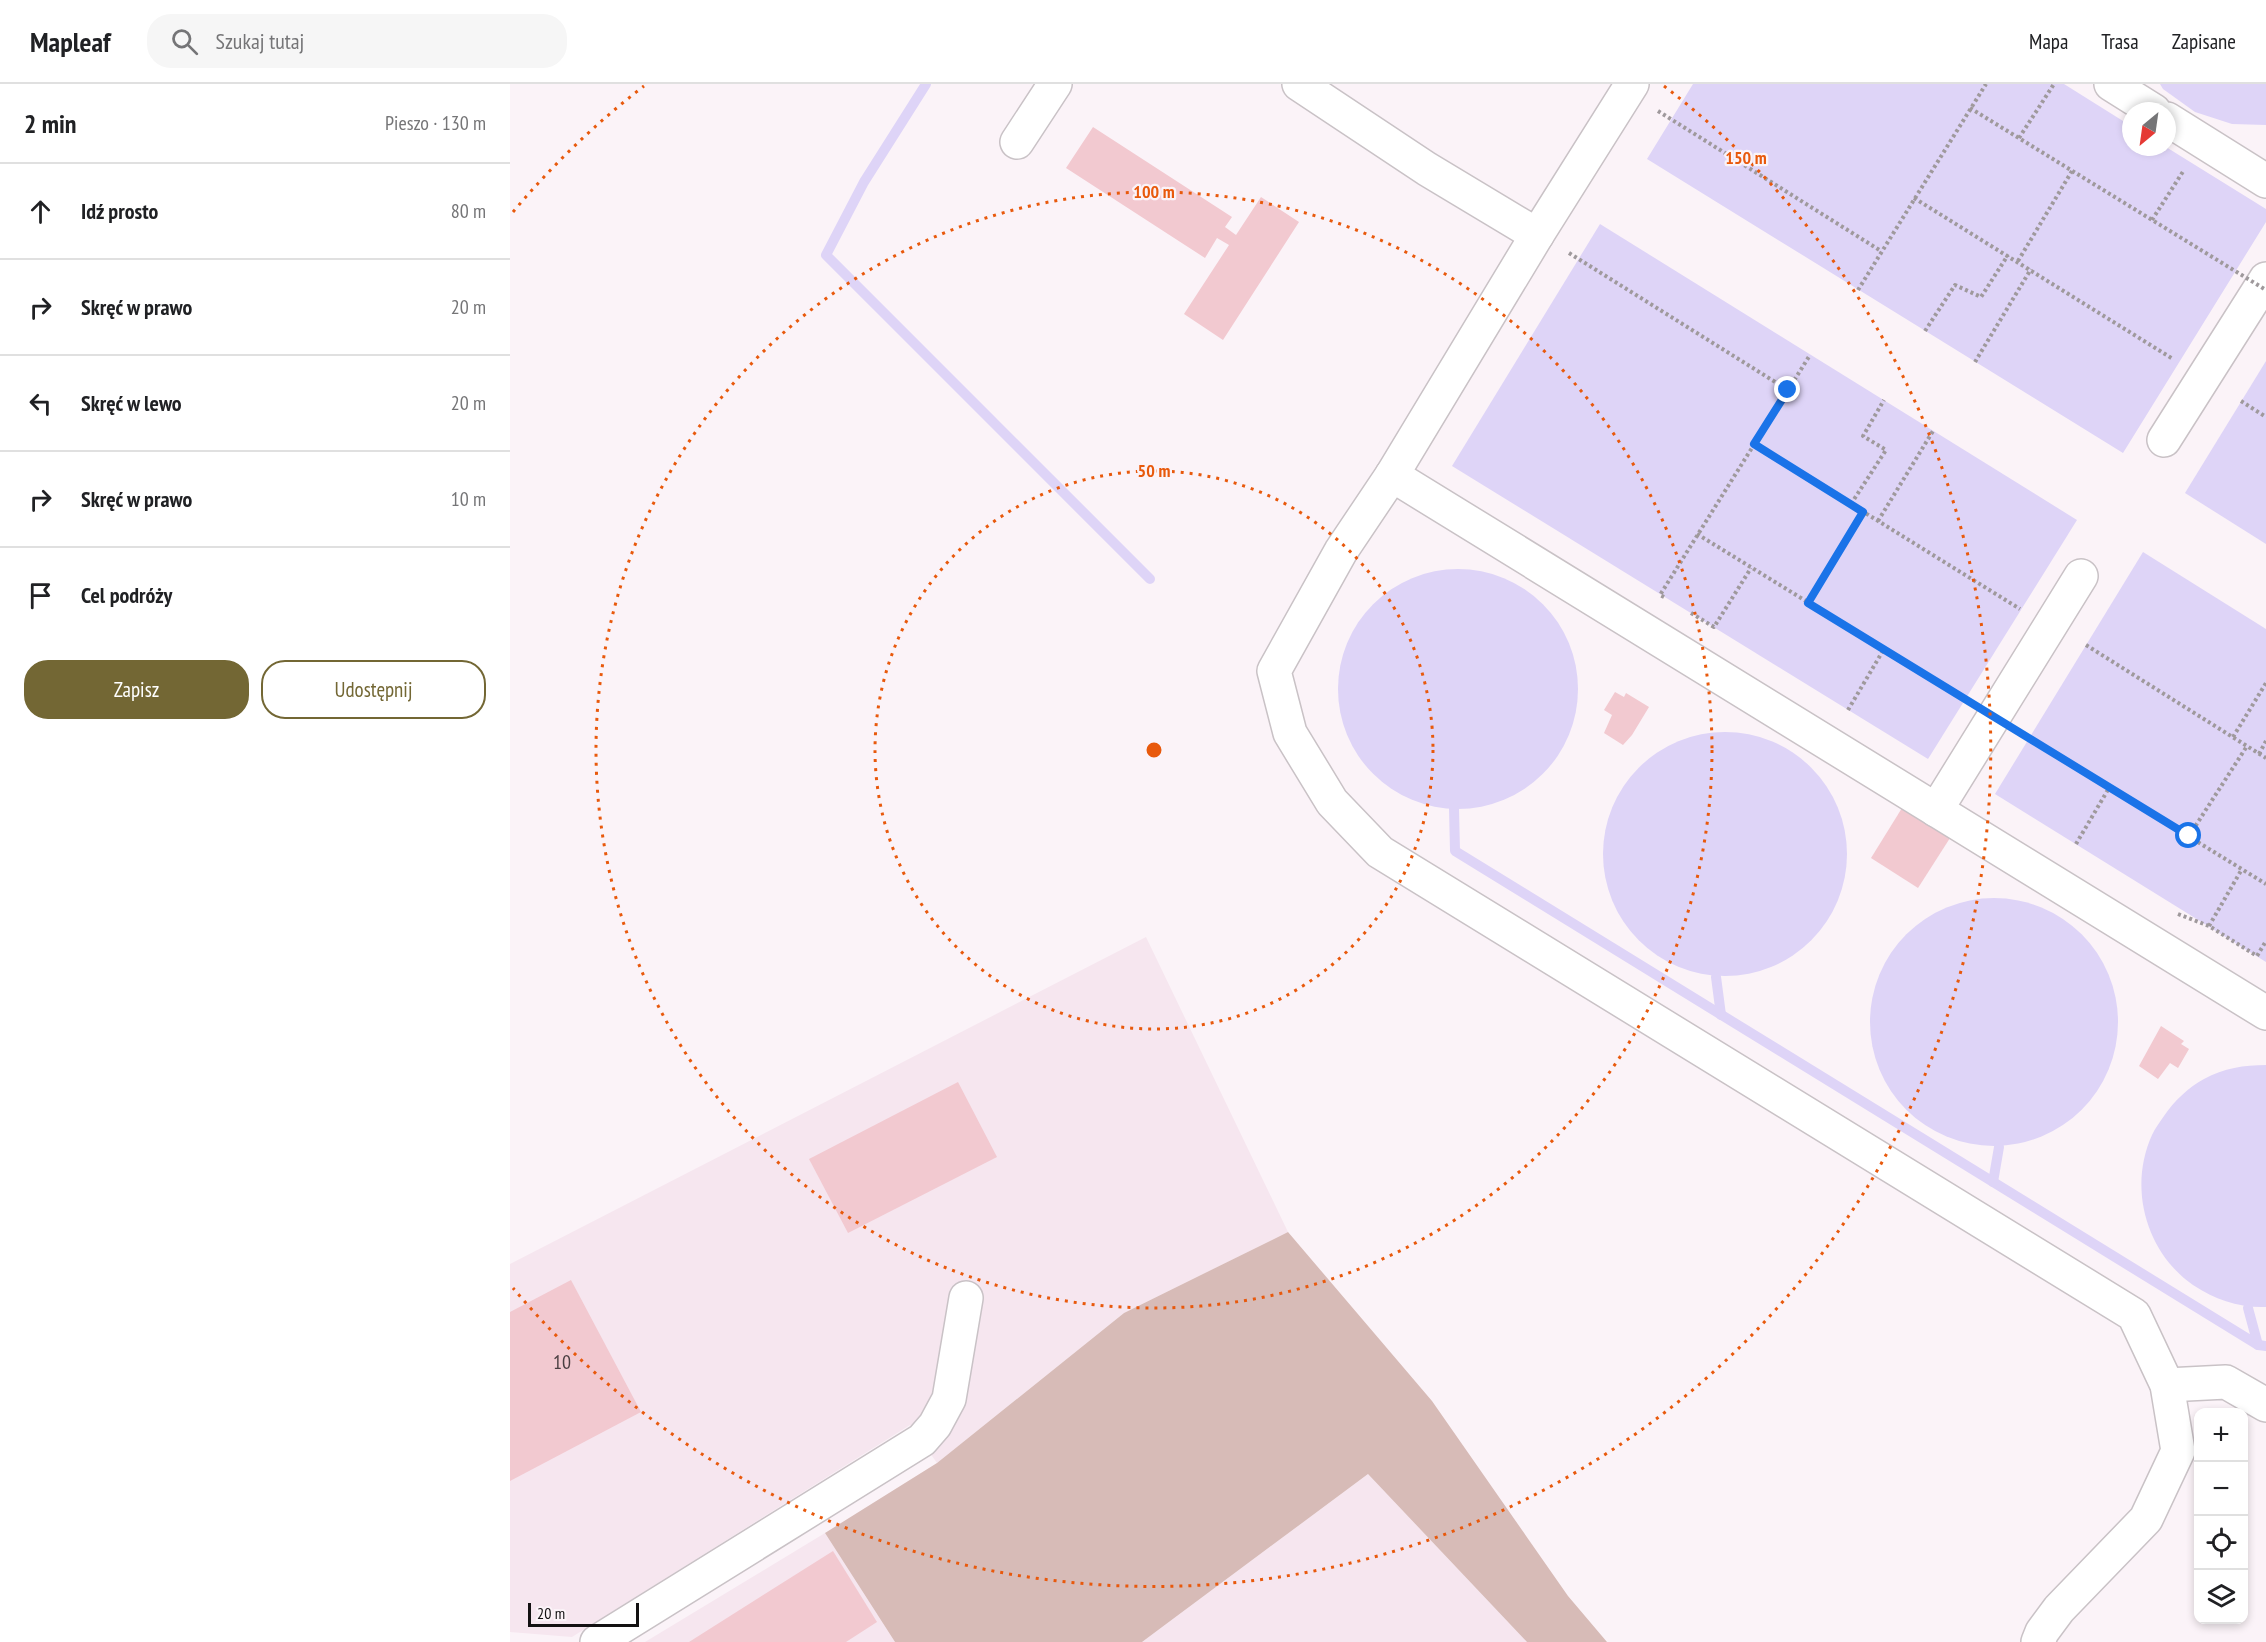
<!DOCTYPE html>
<html lang="pl">
<head>
<meta charset="utf-8">
<style>
  body { margin:0; font-family:"PT Sans Narrow",sans-serif; background:#f6f6f6; color:#202124 }
  .controls { position:absolute; right:18px; bottom:18px; display:grid; overflow:hidden; border-radius:12px; box-shadow:0 3px 9px #0003 }
  .controls button { width:54px; height:54px; display:grid; place-items:center; padding:0; border:0; border-bottom:2px solid #e0e0e0; background:#fff; color:#202124; font:30px sans-serif }
  .compass { position:absolute; left:1612px; top:18px; width:54px; height:54px; border-radius:50%; background:#fff; box-shadow:0 3px 9px #0003; rotate:209deg }
  .scale { position:absolute; left:18px; bottom:15px; width:111px; box-sizing:border-box; padding-left:6px; border:3px solid #131112; border-top:0; font-size:16px; line-height:21px; white-space:nowrap; color:#131112; -webkit-text-stroke:4px #fbf3f8; paint-order:stroke }
  .stop { position:absolute; width:18px; height:18px; margin:-14px; border:4px solid #1a73e8; border-radius:50%; background:#fff }
  .stop.end { background:#1a73e8; border-color:#fff; box-shadow:0 2px 6px #0008 }
  .list { margin:0; padding:0; list-style:none }
  h2 { display:flex; justify-content:space-between; align-items:center; height:78px; margin:0; padding:0 24px; font-size:26px }
  h2 small { font-size:20px; font-weight:400; color:#757577 }
  .list li { display:grid; grid-template-columns:39px 1fr auto; gap:18px; align-items:center; box-sizing:border-box; height:96px; padding:0 24px; border-top:2px solid #e0e0e0 }
  .list b { display:block; font-size:22px; white-space:nowrap }
  .list em { font-size:20px; font-style:normal; color:#757577 }
  .actions { display:flex; gap:12px; padding:18px 24px }
  .actions a { flex:1; padding:14px 0; border:2px solid #736734; border-radius:24px; text-align:center; font-size:21px; color:#736734 }
  .actions .main { background:#736734; color:#fff }
  .icon { flex:none; width:33px; height:33px; fill:none; stroke:currentColor; stroke-width:2; stroke-linecap:round; stroke-linejoin:round }
  .map { position:relative; flex:none; width:1756px; height:1558px; overflow:hidden }
  header { display:flex; align-items:center; gap:36px; box-sizing:border-box; height:84px; padding:0 30px; background:#fff; border-bottom:2px solid #e0e0e0 }
  header strong { font-size:28px }
  nav { display:flex; gap:33px; margin-inline-start:auto; font-size:21px }
  .search { width:420px; height:54px; background:#f6f6f6; display:flex; align-items:center; gap:15px; box-sizing:border-box; padding:0 21px; border-radius:24px; color:#757577; font-size:22px }
  main { display:flex }
  aside { flex:1; background:#fff }
  .map>svg:first-child { display:block }
  .built { fill:#f6e6ef }
  .green { fill:#d7bbb7 }
  .water { fill:#ded4f7 }
  .lines { fill:none; stroke-linecap:round; stroke-linejoin:round }
  .stream { stroke:#ded4f7; stroke-width:10 }
  .building { fill:#f2c9d0 }
  .minor-casing { stroke:#c9c2c6; stroke-width:36 }
  .path { stroke:#9f999c; stroke-width:4; stroke-dasharray:3 3; stroke-linecap:butt }
  .minor { stroke:#fff; stroke-width:33 }
  .path-bridge { stroke:#9f999c; stroke-width:4; stroke-dasharray:3 3; stroke-linecap:butt }
  .route { stroke:#1a73e8; stroke-width:8 }
  .ring { fill:none; stroke:#e8590c; stroke-width:3; stroke-dasharray:3 6 }
  .labels { text-anchor:middle; stroke-width:4.5; stroke-linejoin:round; paint-order:stroke }
  .number-label { font-size:20px; fill:#4b3f42 }
  .centre { fill:#e8590c; stroke:#fbf3f8; stroke-width:3 }
  .ring-label { font-size:18px; text-anchor:middle; font-weight:bold; fill:#e8590c; stroke:#fbf3f8; stroke-width:4.5; stroke-linejoin:round; paint-order:stroke }
</style>
</head>
<body>
<header>
<strong>Mapleaf</strong>
<div class="search"><svg class="icon" aria-label="search" viewBox="0 0 24 24"><circle cx="10" cy="10" r="6"/><path d="M15 15l6 6"/></svg>Szukaj tutaj</div>
<nav><a>Mapa</a><a>Trasa</a><a>Zapisane</a></nav>
</header>
<main>
<aside>
<h2>2 min<small>Pieszo · 130 m</small></h2>
<ul class="list">
<li><svg class="icon" aria-label="ahead" viewBox="0 0 24 24"><path d="M12 20V5M6 11l6-6 6 6"/></svg><div><b>Idź prosto</b></div><em>80 m</em></li>
<li><svg class="icon" aria-label="right" viewBox="0 0 24 24"><path d="M7 20v-9h11M14 6l5 5-5 5"/></svg><div><b>Skręć w prawo</b></div><em>20 m</em></li>
<li><svg class="icon" aria-label="left" viewBox="0 0 24 24"><path d="M17 20v-9H6M10 6l-5 5 5 5"/></svg><div><b>Skręć w lewo</b></div><em>20 m</em></li>
<li><svg class="icon" aria-label="right" viewBox="0 0 24 24"><path d="M7 20v-9h11M14 6l5 5-5 5"/></svg><div><b>Skręć w prawo</b></div><em>10 m</em></li>
<li><svg class="icon" aria-label="arrive" viewBox="0 0 24 24"><path d="M6 21V4h12l-3 4 3 4H6"/></svg><div><b>Cel podróży</b></div></li>
</ul>
<div class="actions"><a class="main">Zapisz</a><a>Udostępnij</a></div>
</aside>
<div class="map">
<svg width="1756" height="1558" viewBox="0 0 1756 1558">
  <rect width="100%" height="100%" fill="#fbf3f8"/>
  <g class="built">
    <polygon points="636,853 778,1148 614,1229 427,1379 400,1341 62,1553 0,1548 0,1180"/>
    <polygon points="858,1390 1017,1558 632,1558"/>
    <polygon points="315,1449 385,1558 135,1558"/>
  </g>
  <polygon class="green" points="778,1148 922,1317 1058,1512 1097,1558 1017,1558 858,1390 632,1558 385,1558 315,1449 427,1379 614,1229"/>
  <g class="water">
    <polygon points="1183,0 1554,0 1621,42 1621,63 1656,63 1756,125 1756,138 1613,369 1137,75"/>
    <polygon points="1650,0 1756,0 1756,41 1722,40 1685,28 1653,5"/>
    <polygon points="1090,140 1567,436 1418,675 942,382"/>
    <polygon points="1756,277 1756,460 1675,409"/>
    <polygon points="1633,468 1756,545 1756,878 1485,710"/>
    <circle cx="948" cy="605" r="120"/>
    <circle cx="1215" cy="770" r="122"/>
    <circle cx="1484" cy="938" r="124"/>
    <path d="M1756,981v242c-27,1 -50,-7 -73,-22 -47,-33 -65,-97 -41,-150 3,-7 8,-13 12,-19 10,-15 25,-29 40,-37 20,-11 40,-14 62,-14z"/>
  </g>
  <g class="lines">
    <g class="stream">
      <polyline points="416,0 354,98 316,171 640,495"/>
      <polyline points="944,724 945,767 1748,1261 1756,1262"/>
      <polyline points="1206,893 1211,931"/>
      <polyline points="1483,1098 1489,1063"/>
      <polyline points="1738,1224 1748,1261"/>
    </g>
  </g>
  <g class="building">
    <polygon points="583,43 722,133 715,143 726,151 751,113 789,138 713,256 674,230 719,161 707,154 695,174 556,84"/>
    <polygon points="1105,608 1114,613 1116,609 1139,623 1122,651 1113,661 1094,649 1102,631 1094,626"/>
    <polygon points="1392,724 1440,754 1408,804 1361,774"/>
    <polygon points="1651,942 1674,957 1671,960 1679,965 1668,984 1660,979 1648,995 1629,982"/>
    <polygon points="448,998 487,1073 338,1149 299,1075"/>
    <polygon points="61,1196 131,1328 0,1397 0,1228"/>
    <polygon points="323,1467 367,1538 336,1558 179,1558"/>
  </g>
  <g class="lines">
    <defs>
      <g id="minor">
        <polyline points="789,0 917,85 1027,151"/>
        <polyline points="1122,0 1027,151 882,391 831,467 764,587 780,649 822,718 870,768 1624,1231 1657,1301 1668,1367 1636,1435 1549,1525 1532,1548 1528,1558"/>
        <polyline points="1601,0 1644,27"/>
        <polyline points="1657,35 1756,97"/>
        <polyline points="507,58 545,0"/>
        <polyline points="1654,356 1756,195"/>
        <polyline points="882,391 1756,929"/>
        <polyline points="1426,726 1571,492"/>
        <polyline points="1657,1301 1716,1298 1756,1321"/>
        <polyline points="87,1558 412,1356 425,1341 439,1315 456,1214"/>
      </g>
    </defs>
    <use href="#minor" class="minor-casing"/>
    <g class="path">
      <polyline points="1148,27 1371,167"/>
      <polyline points="1509,54 1544,0"/>
      <polyline points="1404,114 1663,275"/>
      <polyline points="1642,136 1674,86"/>
      <polyline points="1059,169 1278,306"/>
      <polyline points="1508,177 1562,87"/>
      <polyline points="1348,206 1476,0"/>
      <polyline points="1415,247 1445,201 1471,213 1498,171"/>
      <polyline points="1465,278 1521,185"/>
      <polyline points="1731,317 1756,333"/>
      <polyline points="1244,360 1510,525"/>
      <polyline points="1341,420 1376,366 1353,352 1374,316"/>
      <polyline points="1368,437 1423,347"/>
      <polyline points="1154,513 1150,511 1300,271"/>
      <polyline points="1298,519 1353,428"/>
      <polyline points="1181,529 1204,543 1241,484"/>
      <polyline points="1576,561 1756,674"/>
      <polyline points="1338,626 1374,565"/>
      <polyline points="1723,653 1756,599"/>
      <polyline points="1749,670 1756,657"/>
      <polyline points="1679,752 1737,662"/>
      <polyline points="1566,760 1599,704"/>
      <polyline points="1668,830 1699,842 1747,872 1756,857"/>
      <polyline points="1699,842 1732,785"/>
    </g>
    <use href="#minor" class="minor"/>
    <g class="path-bridge">
      <polyline points="1460,24 1756,206"/>
      <polyline points="1187,450 1756,800"/>
    </g>
  </g>
  <g class="lines">
    <polyline class="route" points="1278,306 1244,360 1353,428 1298,519 1679,752"/>
  </g>
  <g class="ring">
    <circle cx="644" cy="666" r="279"/>
    <circle cx="644" cy="666" r="558"/>
    <path d="M3 128A837 837 0 0 1 134 2M1154 2A837 837 0 1 1 3 1204"/>
  </g>
  <g class="labels">
    <g class="number-label">
      <text x="52" y="1285">10</text>
    </g>
  </g>
  <circle cx="644" cy="666" r="9" class="centre"/>
  <g class="ring-label">
    <text x="1236" y="80">150 m</text>
    <text x="644" y="114">100 m</text>
    <text x="644" y="393">50 m</text>
  </g>
</svg>
<div class="controls">
<button>+</button>
<button>−</button>
<button><svg class="icon" aria-label="locate" viewBox="0 0 24 24"><circle cx="12" cy="12" r="6"/><path d="M12 2v4M12 18v4M2 12h4M18 12h4"/></svg></button>
<button><svg class="icon" aria-label="layers" viewBox="0 0 24 24"><path d="M12 4l9 5-9 5-9-5zM3 14l9 5 9-5"/></svg></button>
</div>
<svg class="compass" viewBox="-18 -18 36 36"><path d="M0-13l5 13h-10z" fill="#e53935"/><path d="M0 13l5-13h-10z" fill="#757577"/></svg>
<div class="scale">20 m</div>
<div class="stop" style="left:1679px;top:752px"></div>
<div class="stop end" style="left:1278px;top:306px"></div>
</div>
</main>
</body>
</html>
